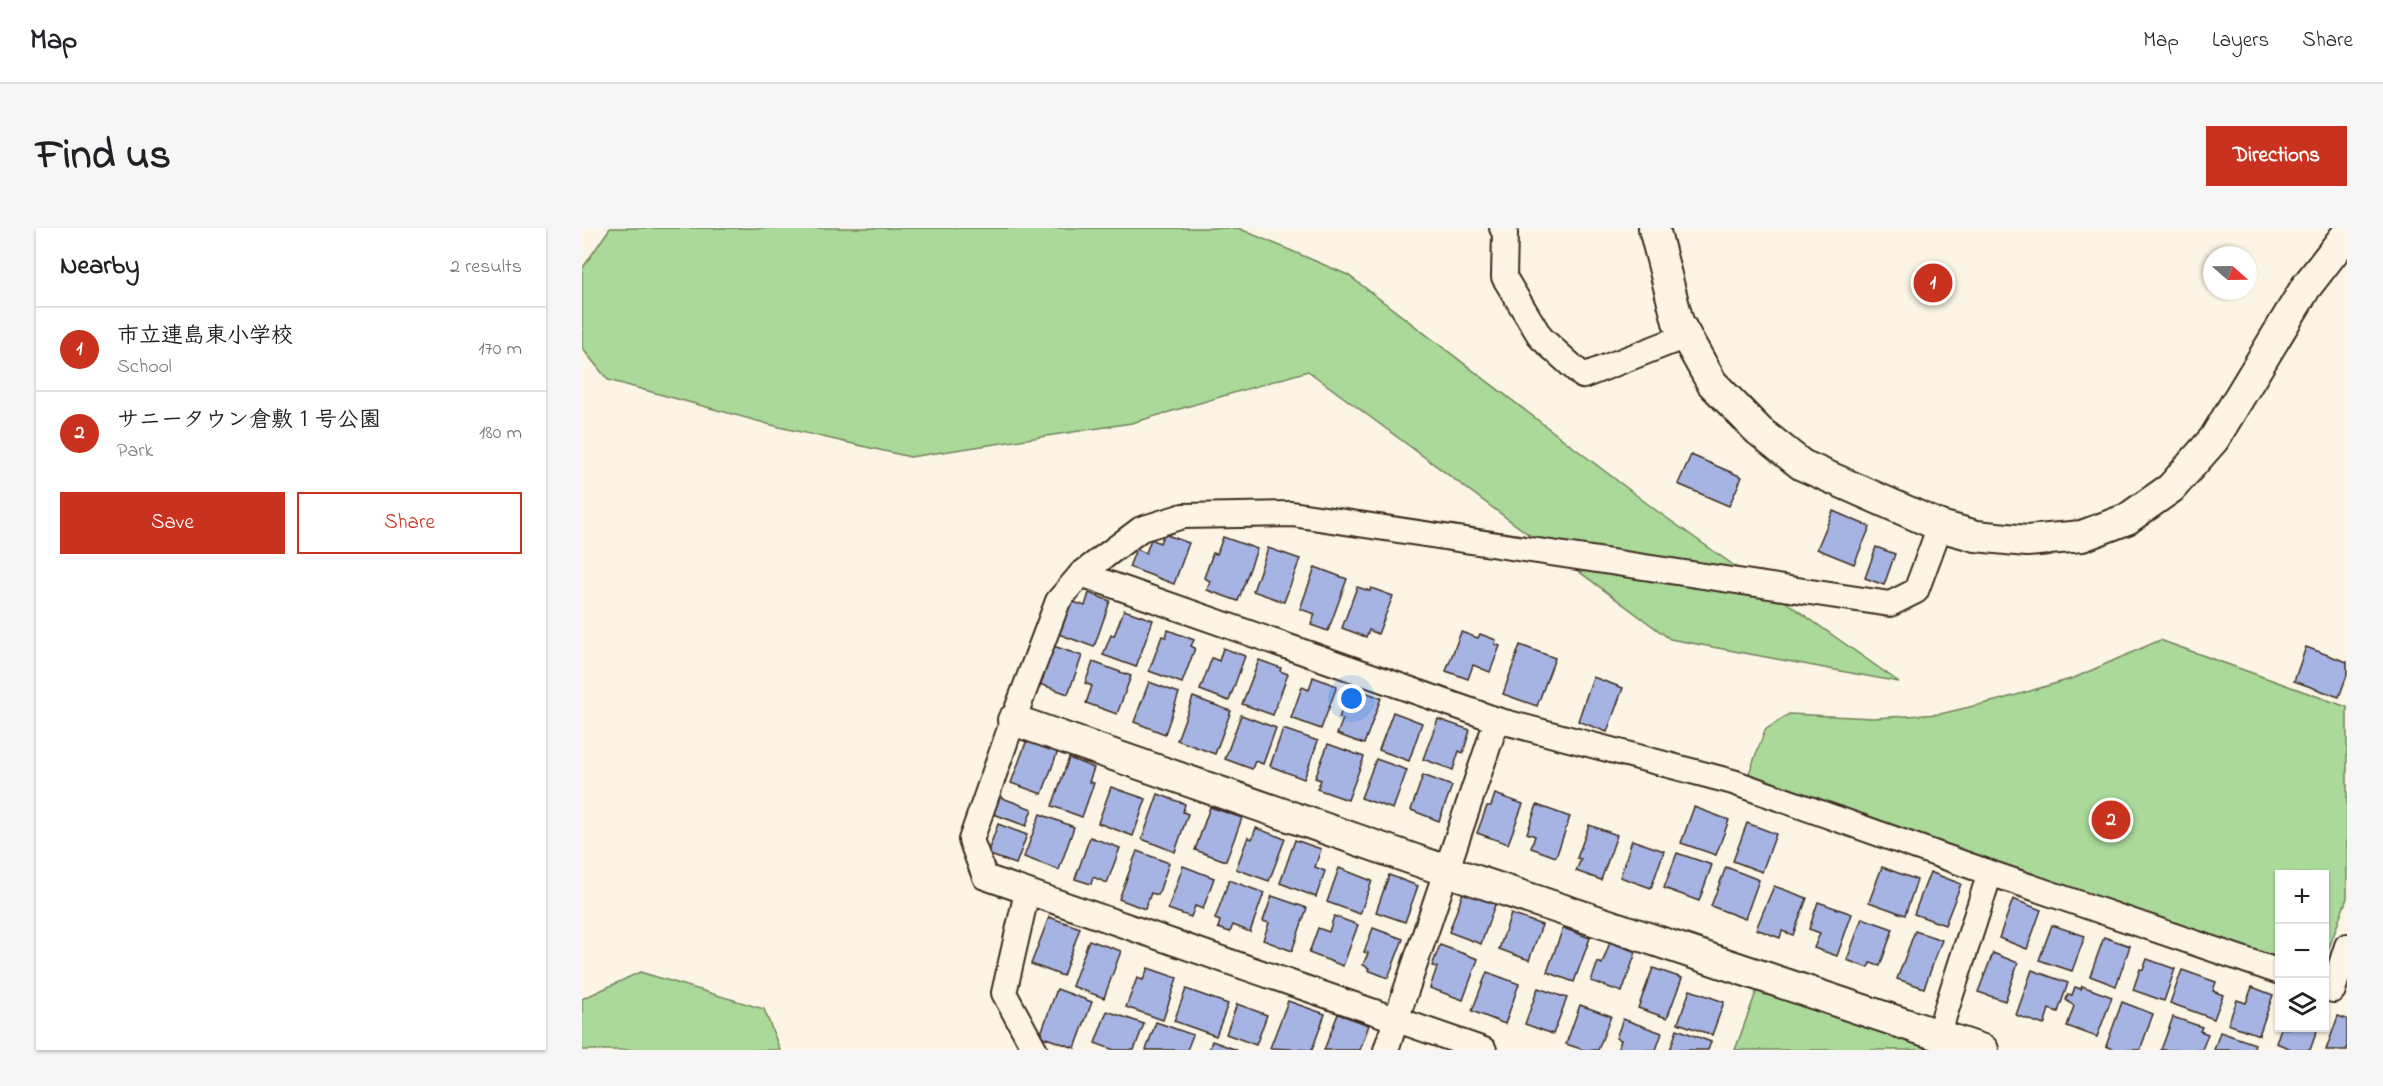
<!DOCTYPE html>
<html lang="en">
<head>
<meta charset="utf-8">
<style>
  body { margin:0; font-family:"Indie Flower","Klee One",sans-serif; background:#f6f6f6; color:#202124 }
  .controls { position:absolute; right:18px; bottom:18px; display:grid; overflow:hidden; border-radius:0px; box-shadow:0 2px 4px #0004 }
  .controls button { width:54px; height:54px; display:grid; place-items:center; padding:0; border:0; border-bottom:2px solid #e0e0e0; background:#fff; color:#202124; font:30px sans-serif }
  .compass { position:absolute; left:1621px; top:18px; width:54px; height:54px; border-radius:50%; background:#fff; box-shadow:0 2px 4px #0004; rotate:110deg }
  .you { position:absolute; left:770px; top:471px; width:21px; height:21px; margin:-15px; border:4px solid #fff; border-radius:50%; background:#1a73e8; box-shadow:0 0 0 9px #1a73e833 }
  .badge { display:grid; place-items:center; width:39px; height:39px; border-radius:50%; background:#c8321e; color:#fff; font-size:20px; font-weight:700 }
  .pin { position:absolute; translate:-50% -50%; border:3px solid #fff; box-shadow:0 2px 6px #0006 }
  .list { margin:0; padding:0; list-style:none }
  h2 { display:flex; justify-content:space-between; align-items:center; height:78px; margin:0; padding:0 24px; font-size:26px }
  h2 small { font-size:20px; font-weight:400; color:#757577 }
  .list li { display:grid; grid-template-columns:39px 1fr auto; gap:18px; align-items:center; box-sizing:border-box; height:84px; padding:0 24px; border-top:2px solid #e0e0e0 }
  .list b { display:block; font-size:22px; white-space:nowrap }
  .list p { margin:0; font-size:20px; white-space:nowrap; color:#757577 }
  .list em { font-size:20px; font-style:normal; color:#757577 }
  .actions { display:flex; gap:12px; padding:18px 24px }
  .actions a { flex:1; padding:14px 0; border:2px solid #c8321e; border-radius:0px; text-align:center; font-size:21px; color:#c8321e }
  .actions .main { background:#c8321e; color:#fff }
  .icon { flex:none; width:33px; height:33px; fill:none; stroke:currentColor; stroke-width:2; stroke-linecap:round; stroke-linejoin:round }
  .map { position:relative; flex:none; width:1765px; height:822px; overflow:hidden; border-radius:0px }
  header { display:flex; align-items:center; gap:36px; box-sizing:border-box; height:84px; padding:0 30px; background:#fff; border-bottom:2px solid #e0e0e0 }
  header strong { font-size:28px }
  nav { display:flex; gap:33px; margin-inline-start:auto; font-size:21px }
  .intro { display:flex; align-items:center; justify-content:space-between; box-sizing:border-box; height:144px; padding:0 36px }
  h1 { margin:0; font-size:42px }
  .button { padding:15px 27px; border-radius:0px; background:#c8321e; color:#fff; font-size:21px; font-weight:700 }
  main { display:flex; gap:36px; padding:0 36px }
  aside { flex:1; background:#fff; border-radius:0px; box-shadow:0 2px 4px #0004 }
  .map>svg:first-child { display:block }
  .green { fill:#aad999; stroke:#72825c; stroke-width:1.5 }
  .building { fill:#a6b4e4; stroke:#3b2a1e; stroke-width:1.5 }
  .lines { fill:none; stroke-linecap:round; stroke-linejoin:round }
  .minor-casing { stroke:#3b2a1e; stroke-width:28 }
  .tertiary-casing { stroke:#3b2a1e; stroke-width:34 }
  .minor { stroke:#fcf5e5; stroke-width:24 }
  .tertiary { stroke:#fcf5e5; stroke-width:30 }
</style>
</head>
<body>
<header>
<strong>Map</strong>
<nav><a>Map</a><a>Layers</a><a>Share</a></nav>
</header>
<div class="intro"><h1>Find us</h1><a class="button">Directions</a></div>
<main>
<aside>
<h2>Nearby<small>2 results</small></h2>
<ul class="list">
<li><span class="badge">1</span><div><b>市立連島東小学校</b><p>School</p></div><em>170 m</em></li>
<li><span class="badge">2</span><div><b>サニータウン倉敷１号公園</b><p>Park</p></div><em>180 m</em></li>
</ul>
<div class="actions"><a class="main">Save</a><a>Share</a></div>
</aside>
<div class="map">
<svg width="1765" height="822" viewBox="0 0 1765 822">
  <rect width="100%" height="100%" fill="#fcf5e5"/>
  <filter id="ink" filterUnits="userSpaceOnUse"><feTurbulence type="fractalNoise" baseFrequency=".0167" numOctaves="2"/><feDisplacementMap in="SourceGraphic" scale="12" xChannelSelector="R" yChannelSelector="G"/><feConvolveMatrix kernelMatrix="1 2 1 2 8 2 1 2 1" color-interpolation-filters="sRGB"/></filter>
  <g filter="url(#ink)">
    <g class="green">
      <polygon points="28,0 656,0 766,47 1075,283 1317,454 1088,411 726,143 550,195 328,229 197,199 26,152 0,120 0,41"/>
      <polygon points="1578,412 1765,479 1765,670 1743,731 1742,646 1698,646 1697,730 1419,637 1166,548 1183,502 1207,486 1291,490 1358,486 1417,472 1492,450"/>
      <polygon points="58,744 182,781 198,822 0,822 0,771"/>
      <polygon points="1176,759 1352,822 1153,822"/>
    </g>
    <g class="building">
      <polygon points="1109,227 1160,249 1147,278 1096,256"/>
      <polygon points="1251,283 1288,299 1272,336 1235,321"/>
      <polygon points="582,306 607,315 592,356 547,339 554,321 564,325 569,311 578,315"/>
      <polygon points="641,309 675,321 656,373 625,362 628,353 622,350 631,325 635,326"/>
      <polygon points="1294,319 1313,326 1302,357 1283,350"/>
      <polygon points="686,320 718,331 702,374 671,363"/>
      <polygon points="733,339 765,351 746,403 729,397 733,386 718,381"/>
      <polygon points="775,359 788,363 789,360 811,368 796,406 787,402 784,409 760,400"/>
      <polygon points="507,365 528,373 512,419 474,405 486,372 503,378"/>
      <polygon points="542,382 571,392 554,439 521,427 529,407 532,408"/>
      <polygon points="586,402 612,412 609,418 613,420 600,455 567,443 580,408 584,409"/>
      <polygon points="879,404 896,410 898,406 914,412 913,416 918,418 908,444 891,437 886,451 864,443"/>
      <polygon points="466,416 500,428 486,466 452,454"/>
      <polygon points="938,417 973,430 955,478 921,466"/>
      <polygon points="1724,419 1765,434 1765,447 1757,469 1712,453"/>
      <polygon points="641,420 663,428 647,473 618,462 630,430 637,433"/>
      <polygon points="677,432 699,440 698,443 706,446 691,487 660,476"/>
      <polygon points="511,434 549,448 535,486 504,475 510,458 503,455"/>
      <polygon points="731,449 755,458 739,501 709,490 720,459 727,462"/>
      <polygon points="1011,449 1041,460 1025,504 996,493"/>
      <polygon points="567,454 597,465 583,506 552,494"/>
      <polygon points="772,460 799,470 782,516 755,506 761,491 757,490 765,467 769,468"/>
      <polygon points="611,469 649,483 633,526 595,512"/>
      <polygon points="811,484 840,495 827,533 797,522"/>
      <polygon points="659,487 694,500 681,536 673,533 670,541 643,531"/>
      <polygon points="856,491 888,502 881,525 877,523 871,542 841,531"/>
      <polygon points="701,501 736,513 722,551 688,538"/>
      <polygon points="446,509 477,520 460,566 429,555"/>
      <polygon points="746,516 782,529 766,572 735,561 739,552 733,550"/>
      <polygon points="487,530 512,540 507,554 512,555 500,589 470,578"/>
      <polygon points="794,531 825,542 811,581 779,570"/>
      <polygon points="841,547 870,558 857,593 829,582"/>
      <polygon points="529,559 564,571 551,608 516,595"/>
      <polygon points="576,566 603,576 601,584 606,586 593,624 560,611"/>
      <polygon points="913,566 941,576 926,616 895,605 905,578 909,578"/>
      <polygon points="415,568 450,581 444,598 409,585"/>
      <polygon points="955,577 988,589 974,629 949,620 953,608 945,605"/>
      <polygon points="628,579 660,590 644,633 613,622"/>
      <polygon points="1112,579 1147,592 1134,627 1099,615"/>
      <polygon points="458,586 492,599 477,642 442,629"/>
      <polygon points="1165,595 1194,606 1180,644 1151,633"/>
      <polygon points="416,596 445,607 434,636 405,626"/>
      <polygon points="1007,597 1035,607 1019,652 994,643 999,631 995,630"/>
      <polygon points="674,600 703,611 687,653 654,641 666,609 670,611"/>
      <polygon points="508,609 538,620 525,655 511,649 509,656 493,651"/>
      <polygon points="713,612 739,621 733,639 743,643 734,669 698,655"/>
      <polygon points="1050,612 1082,623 1069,660 1038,649"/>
      <polygon points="555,623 587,635 576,667 569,665 563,681 537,671"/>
      <polygon points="1095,625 1130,637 1117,673 1082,660"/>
      <polygon points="601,638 632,650 621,681 613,678 609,689 586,681"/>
      <polygon points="1144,639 1177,652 1163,691 1129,678"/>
      <polygon points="1300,639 1335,652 1323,687 1287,674"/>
      <polygon points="757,640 790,653 778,686 745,674"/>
      <polygon points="1348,644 1379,656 1363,697 1332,686"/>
      <polygon points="807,647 836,658 823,694 794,684"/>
      <polygon points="647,652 682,665 668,704 651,697 648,704 636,700 638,693 633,691"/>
      <polygon points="1192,658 1225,670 1211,707 1200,703 1198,710 1174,701"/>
      <polygon points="882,662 914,674 899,716 867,704"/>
      <polygon points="690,668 725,680 710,723 681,712 687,695 681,693"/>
      <polygon points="1431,671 1459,682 1445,721 1417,710"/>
      <polygon points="1236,674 1270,686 1255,728 1232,720 1238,705 1227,701"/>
      <polygon points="929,686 960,697 947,732 917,721"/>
      <polygon points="752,688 776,697 761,738 727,725 736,700 747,704"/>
      <polygon points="467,689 498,700 481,748 449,736"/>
      <polygon points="1280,690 1311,701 1298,738 1288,735 1286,740 1265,732"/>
      <polygon points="1470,697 1503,708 1490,743 1457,732"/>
      <polygon points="791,700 821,711 806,750 786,742 787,740 781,737 786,725 782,724"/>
      <polygon points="981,700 1008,710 992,754 965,744"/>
      <polygon points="1333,703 1360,712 1342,760 1315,751"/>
      <polygon points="1522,709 1548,718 1534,758 1508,748"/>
      <polygon points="507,712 539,723 522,770 490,758"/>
      <polygon points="1028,714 1054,724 1040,764 1009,753 1016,734 1020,736"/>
      <polygon points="858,717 896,731 881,772 848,760 855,739 850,738"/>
      <polygon points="1411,725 1436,735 1423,773 1396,764"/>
      <polygon points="1565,731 1593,741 1582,773 1551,762 1558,741 1561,742"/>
      <polygon points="566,740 595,750 581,792 544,779 555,750 561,752"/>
      <polygon points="1071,740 1100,750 1085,790 1056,780"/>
      <polygon points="1450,742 1486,755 1476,784 1467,781 1462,797 1434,787"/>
      <polygon points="1600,742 1634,754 1631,763 1641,767 1632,791 1588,775"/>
      <polygon points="905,744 937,756 923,796 890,783"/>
      <polygon points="1500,758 1530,769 1515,809 1485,798 1492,778 1484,772 1486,766 1490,767 1493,759 1499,761"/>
      <polygon points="1670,759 1691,767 1677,807 1646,796 1655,772 1664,775"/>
      <polygon points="956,760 985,770 971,806 943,796"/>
      <polygon points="475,761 510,774 493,820 458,808"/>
      <polygon points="604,761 646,776 634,808 592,793"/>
      <polygon points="1108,762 1142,774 1130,807 1096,795"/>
      <polygon points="706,773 743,786 730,822 688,820"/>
      <polygon points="1540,774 1571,786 1558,822 1534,822 1524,818"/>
      <polygon points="655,776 685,787 674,817 644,806"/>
      <polygon points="998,777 1029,788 1016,822 1002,822 984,816"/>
      <polygon points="525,783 562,796 552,822 532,822 513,815"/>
      <polygon points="756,786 787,797 778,822 742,822"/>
      <polygon points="1756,788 1765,791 1765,822 1744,822"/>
      <polygon points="1591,789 1620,799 1618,803 1626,806 1620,822 1579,822"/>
      <polygon points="1041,791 1080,805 1074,822 1036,822 1039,812 1034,810"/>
      <polygon points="574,794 611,807 605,822 564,822"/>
      <polygon points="1699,800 1736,800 1728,822 1712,822 1694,815"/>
      <polygon points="1095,801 1129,814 1126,822 1088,822"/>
      <polygon points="1638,804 1673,816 1671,822 1632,822"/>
      <polygon points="630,813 655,822 627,822"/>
    </g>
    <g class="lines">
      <defs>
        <g id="minor">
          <polyline points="920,0 923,5 922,49 959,110 1001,148 1104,108"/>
          <polyline points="499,346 915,492 1151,554 1408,645 1698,744"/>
          <polyline points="445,664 422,765 453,822"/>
          <polyline points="1751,762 1765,718"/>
          <polyline points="1356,807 1408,645"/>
          <polyline points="804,822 915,492"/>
          <polyline points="902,822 403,649 389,612 431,492 476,373 499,346 559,301 601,288 710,286 1308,376 1334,363 1358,298"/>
        </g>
        <g id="tertiary">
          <polyline points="1072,0 1096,94 1130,155 1177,203 1220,237 1358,298 1394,308 1445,313 1500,308 1545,291 1589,260 1632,211 1724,59 1765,6"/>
          <polyline points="431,492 865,643 1401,822"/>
        </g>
      </defs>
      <use href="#minor" class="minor-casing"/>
      <use href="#tertiary" class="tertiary-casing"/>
      <use href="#minor" class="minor"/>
      <use href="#tertiary" class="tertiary"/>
    </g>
  </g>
</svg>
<div class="controls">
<button>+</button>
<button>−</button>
<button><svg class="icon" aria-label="layers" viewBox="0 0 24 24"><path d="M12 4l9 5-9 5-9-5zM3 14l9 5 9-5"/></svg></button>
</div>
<svg class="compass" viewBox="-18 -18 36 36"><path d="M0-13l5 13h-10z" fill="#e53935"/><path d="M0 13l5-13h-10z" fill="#757577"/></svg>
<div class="you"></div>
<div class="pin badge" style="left:1351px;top:55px">1</div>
<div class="pin badge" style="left:1529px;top:592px">2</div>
</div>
</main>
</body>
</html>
